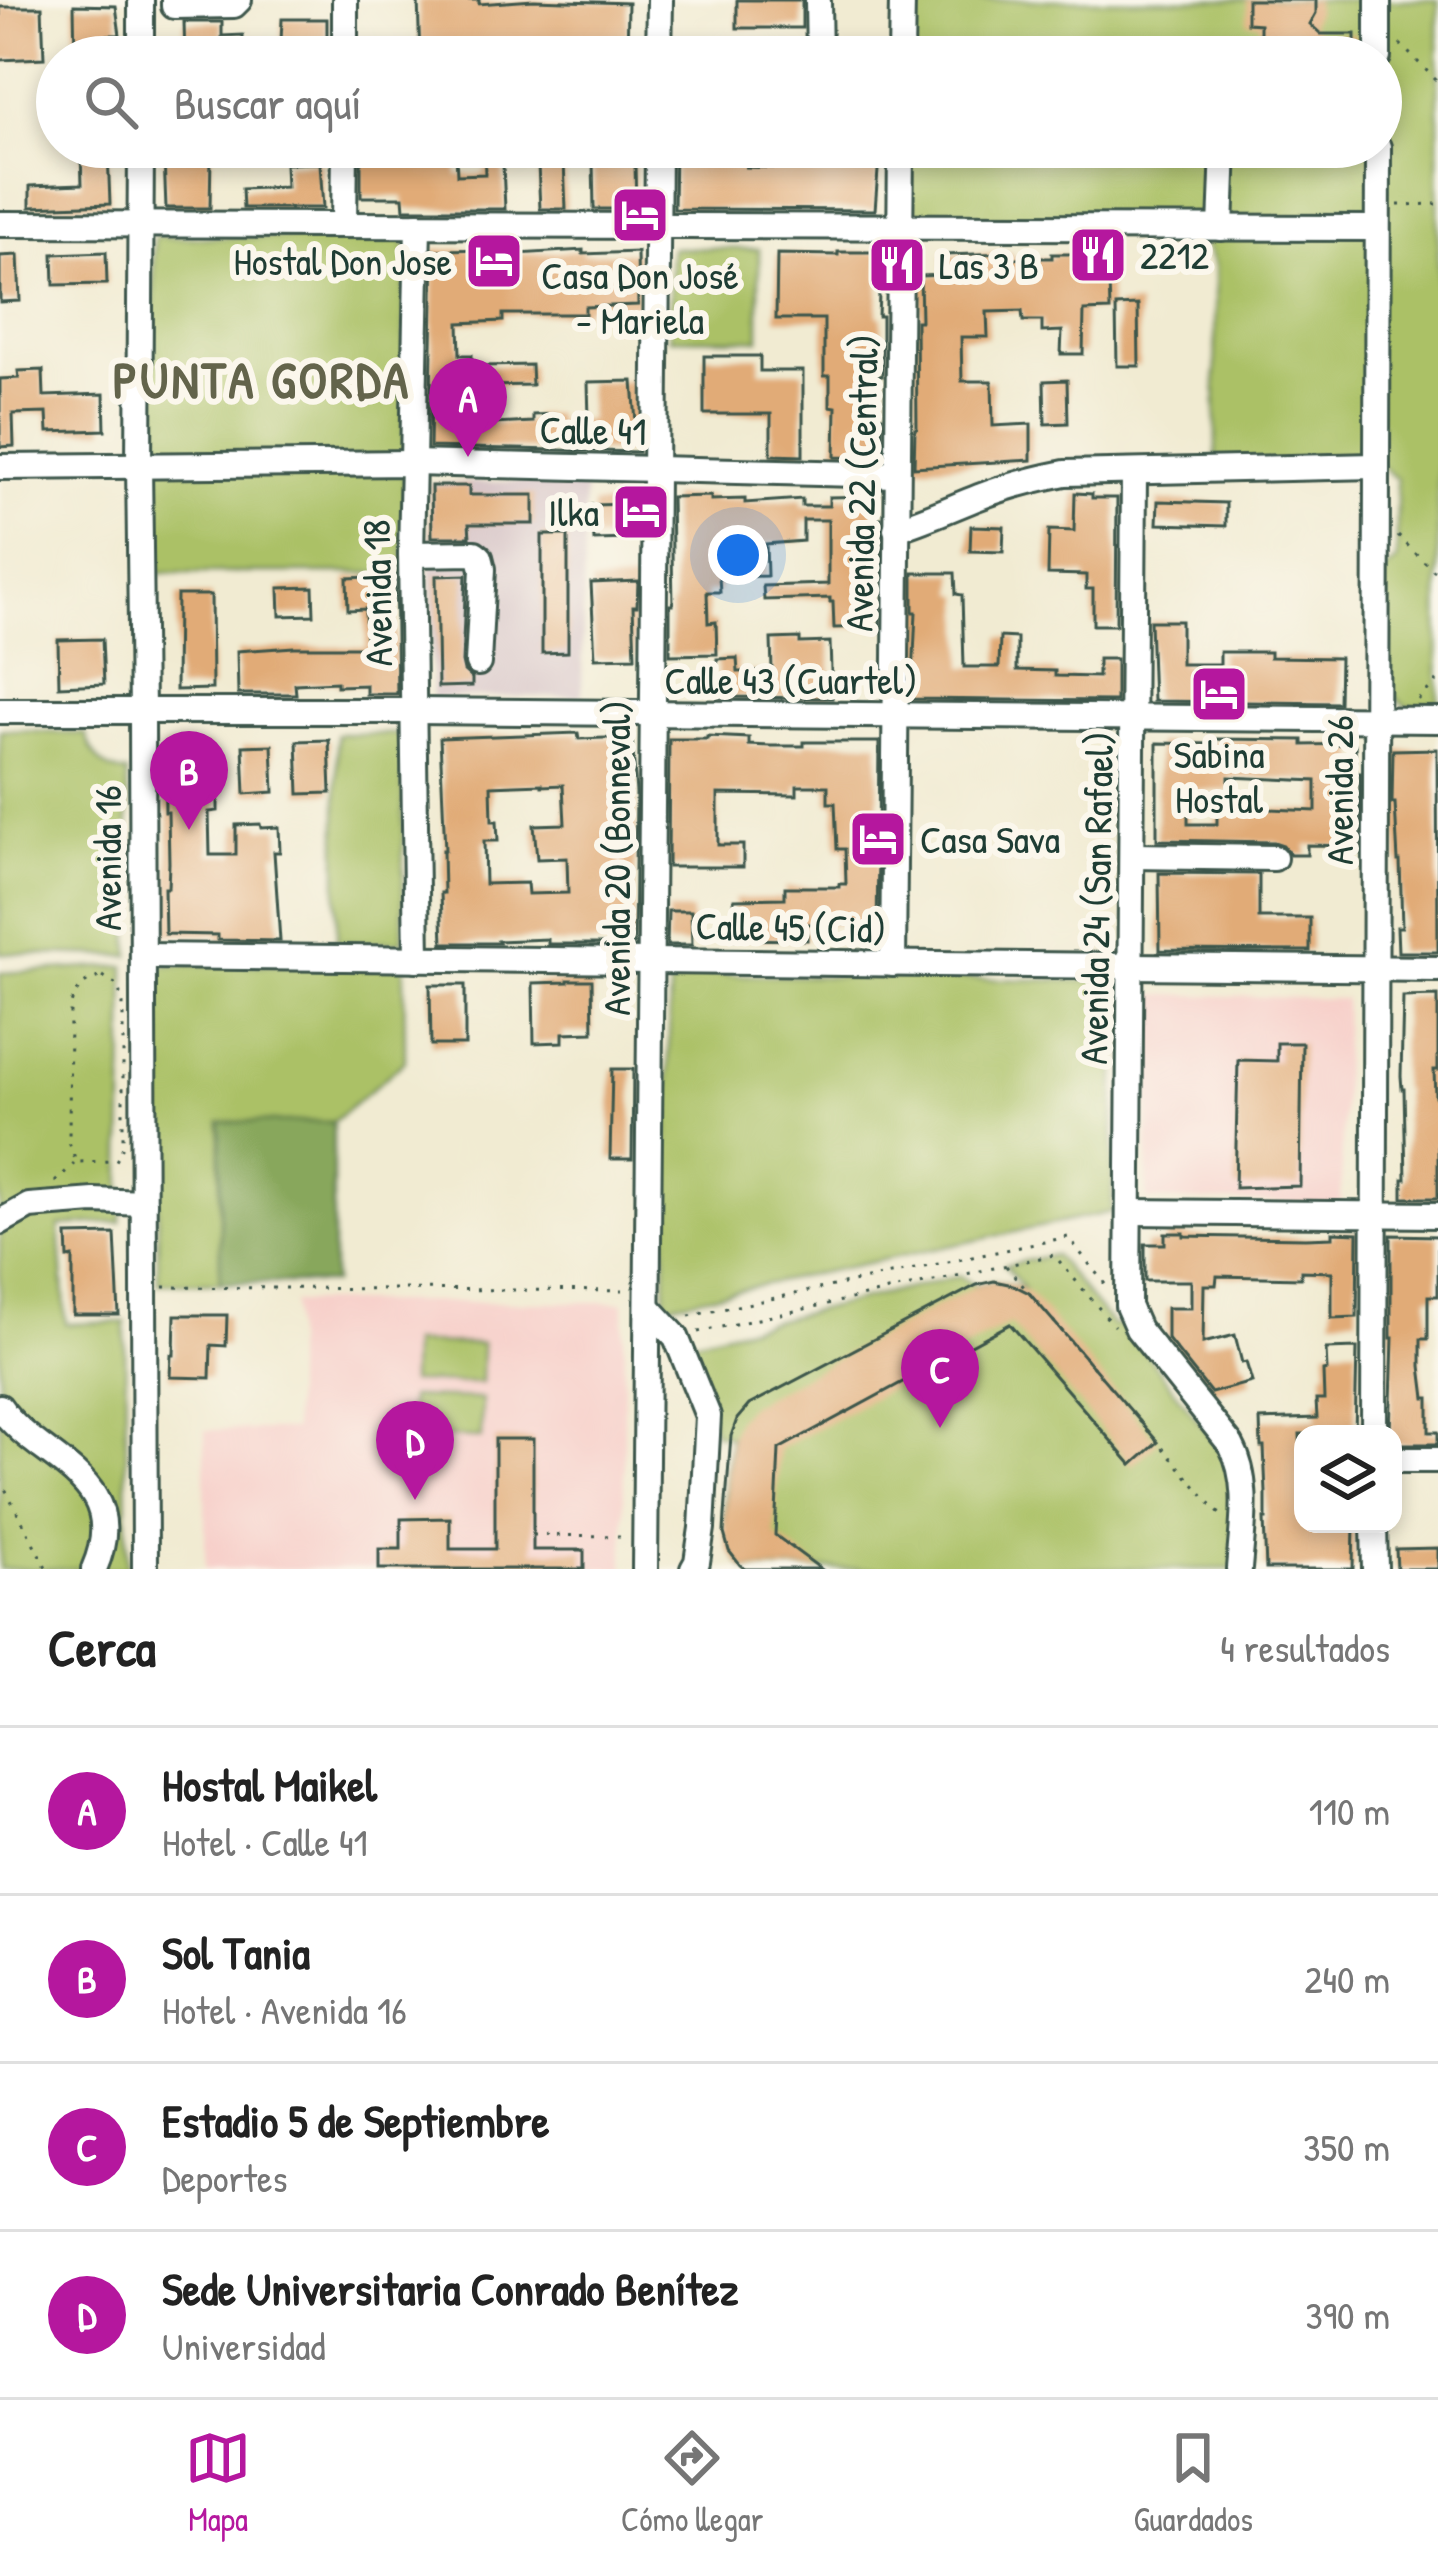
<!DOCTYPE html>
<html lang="es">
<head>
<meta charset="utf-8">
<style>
  body { margin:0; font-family:"Patrick Hand",sans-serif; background:#f2f2f2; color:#222 }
  .controls { position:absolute; right:36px; bottom:36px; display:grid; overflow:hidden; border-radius:24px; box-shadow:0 6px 18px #0003 }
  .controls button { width:108px; height:108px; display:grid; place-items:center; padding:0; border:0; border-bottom:3px solid #e0e0e0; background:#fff; color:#222; font:60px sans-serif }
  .you { position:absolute; left:738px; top:555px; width:42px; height:42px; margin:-30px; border:9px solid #fff; border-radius:50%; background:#1a73e8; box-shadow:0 0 0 18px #1a73e833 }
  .badge { display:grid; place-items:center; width:78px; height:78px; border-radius:50%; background:#b5179e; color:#fff; font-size:39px; font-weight:700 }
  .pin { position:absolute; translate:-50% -99px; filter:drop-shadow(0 3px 6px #0008) }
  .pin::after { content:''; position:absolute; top:63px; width:42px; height:36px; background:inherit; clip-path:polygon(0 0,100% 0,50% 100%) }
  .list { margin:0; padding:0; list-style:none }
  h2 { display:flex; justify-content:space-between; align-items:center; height:156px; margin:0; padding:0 48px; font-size:51px }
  h2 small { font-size:39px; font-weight:400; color:#767676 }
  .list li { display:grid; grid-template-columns:78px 1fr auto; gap:36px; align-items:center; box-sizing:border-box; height:168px; padding:0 48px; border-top:3px solid #e0e0e0 }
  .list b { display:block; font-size:45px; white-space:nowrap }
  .list p { margin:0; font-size:39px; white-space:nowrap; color:#767676 }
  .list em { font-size:39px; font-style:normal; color:#767676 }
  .icon { flex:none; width:66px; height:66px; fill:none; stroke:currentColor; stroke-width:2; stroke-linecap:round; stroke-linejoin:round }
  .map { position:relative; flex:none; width:1438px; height:1569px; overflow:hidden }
  .search { position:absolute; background:#fff; box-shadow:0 6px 18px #0003; left:36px; right:36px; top:36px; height:132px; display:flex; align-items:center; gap:30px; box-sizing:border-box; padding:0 42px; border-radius:66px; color:#767676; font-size:45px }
  .sheet { height:828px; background:#fff }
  nav { display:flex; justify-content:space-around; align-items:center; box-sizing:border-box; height:168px; border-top:3px solid #e0e0e0; background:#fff; font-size:33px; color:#767676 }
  nav a { display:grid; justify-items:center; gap:6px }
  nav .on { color:#b5179e }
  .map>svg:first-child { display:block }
  .built { fill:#f7d0ca }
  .industrial { fill:#d2bec2 }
  .green { fill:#abc166; stroke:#657f4d; stroke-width:3 }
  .forest { fill:#88a75b; stroke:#547248; stroke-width:3 }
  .building { fill:#e1ab77; fill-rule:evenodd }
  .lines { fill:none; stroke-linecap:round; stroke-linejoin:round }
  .minor-casing { stroke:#3e574c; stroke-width:30 }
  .path { stroke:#3e574c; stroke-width:3; stroke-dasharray:3 9; stroke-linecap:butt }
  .minor { stroke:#fff; stroke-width:24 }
  .labels { text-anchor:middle; stroke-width:12; stroke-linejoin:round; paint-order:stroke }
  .poi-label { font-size:39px; fill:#1f3d34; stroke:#fbf7ec; text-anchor:start }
  .street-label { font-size:39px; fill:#1f3d34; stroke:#fbf7ec }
  .district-label { font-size:51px; font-weight:bold; letter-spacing:3px; fill:#63644b; stroke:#fbf7ec }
</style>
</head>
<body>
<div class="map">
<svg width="1438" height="1569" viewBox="0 0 1438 1569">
  <rect width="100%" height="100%" fill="#fbf7ec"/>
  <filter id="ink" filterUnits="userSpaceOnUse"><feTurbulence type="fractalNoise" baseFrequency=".00833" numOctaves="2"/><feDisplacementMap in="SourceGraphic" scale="24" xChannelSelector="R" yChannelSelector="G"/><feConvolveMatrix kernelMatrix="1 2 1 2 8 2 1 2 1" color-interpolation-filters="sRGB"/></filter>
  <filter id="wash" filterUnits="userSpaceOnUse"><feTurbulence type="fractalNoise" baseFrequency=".004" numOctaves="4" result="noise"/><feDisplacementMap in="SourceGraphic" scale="48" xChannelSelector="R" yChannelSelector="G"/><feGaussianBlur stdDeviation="2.7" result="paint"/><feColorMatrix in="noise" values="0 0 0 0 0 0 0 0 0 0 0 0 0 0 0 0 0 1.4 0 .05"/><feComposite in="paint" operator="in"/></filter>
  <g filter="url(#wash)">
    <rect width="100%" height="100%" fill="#f1ebd2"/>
    <g class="built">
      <polygon points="1151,994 1345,999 1341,1204 1147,1200"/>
      <polygon points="293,1302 624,1302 624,1569 205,1569 205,1430 293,1430"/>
    </g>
    <polygon class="industrial" points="585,480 582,696 432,698 429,483"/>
    <g class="green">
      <polygon points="911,0 1438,0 1438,707 1407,706 1384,689 1384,572 1397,561 1397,479 1376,463 1216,461 1215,266 1195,223 911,217 911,147 1381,147 1381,57 911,57"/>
      <polygon points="154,237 405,238 404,573 153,573"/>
      <polygon points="671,248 759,249 759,339 670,338"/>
      <path d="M0,730l86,4c6,23 17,37 41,39l3,183 -130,-3z"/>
      <rect x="337" y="734" width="66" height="208"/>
      <polygon points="404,964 405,1061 333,1122 220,1123 220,1283 158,1283 157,965"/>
      <polygon points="125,966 121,1222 59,1226 66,1324 125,1322 127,1569 0,1569 0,973"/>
      <polygon points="670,974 1117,981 1112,1212 665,1305"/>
      <path d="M1054,1255l59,71 11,-1 111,143 -2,101h-488c-33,-30 -17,-91 -15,-132l-16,-4 -29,-91 274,-66 17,9 18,-4 19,4 12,6 -20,-26z"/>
      <polygon points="411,1343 482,1344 481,1383 410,1382"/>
      <polygon points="410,1397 482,1399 481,1438 410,1436"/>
    </g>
    <rect class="forest" x="220" y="1122" width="113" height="161"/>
    <g id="blocks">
      <g class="building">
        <polygon points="418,0 479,0 479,4 534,0 628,3 627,57 572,57 572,46 512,47 513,57 420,57"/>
        <rect x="737" y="0" width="65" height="28"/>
        <polygon points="1247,0 1316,0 1316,13 1310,24 1321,34 1355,34 1355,56 1260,57 1260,24 1247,23"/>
        <polygon points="74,5 116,6 120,35 108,35 107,57 75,57"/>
        <polygon points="0,7 42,7 44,58 0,60"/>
        <polygon points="282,19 327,19 327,57 301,57 301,42 281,42"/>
        <polygon points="184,22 222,22 222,36 243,35 243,57 185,57"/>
        <polygon points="361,147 426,147 426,155 456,154 457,175 485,174 484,147 641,147 641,165 635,165 636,209 594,209 593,161 564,162 566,209 540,209 538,164 503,165 505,209 404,209 403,197 361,197"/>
        <polygon points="675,147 747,147 746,167 777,168 777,147 796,147 796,156 842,156 842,147 876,147 876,156 879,157 875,210 674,209"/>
        <polygon points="108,152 110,204 30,207 30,186 82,184 81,153"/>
        <polygon points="211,155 210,208 166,208 164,157"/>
        <polygon points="320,163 323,208 243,208 242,189 286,187 285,164"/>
        <polygon points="501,249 501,255 583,250 583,254 637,252 638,305 585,307 585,314 503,314 503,321 459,323 460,355 472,355 472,376 456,376 457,402 492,401 493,424 533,422 533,415 556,414 556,422 589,420 588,382 633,381 638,452 430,447 434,250"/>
        <polygon points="1090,251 1108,251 1110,310 1084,311 1083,354 1061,354 1062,331 1042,332 1042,321 1023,321 1022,311 987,312 988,337 961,337 962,381 992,381 993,426 1031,424 1031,460 914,467 915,429 917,428 916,321 921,321 920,276 943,275 942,255 1012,253 1012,258 1052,258 1052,254 1090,254"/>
        <polygon points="106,252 107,284 54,285 53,254"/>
        <polygon points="838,252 881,252 878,316 882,316 882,376 878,376 878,416 882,416 881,458 835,457 836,407 830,406 830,376 824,376 824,319 776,319 777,254 838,255"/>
        <polygon points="18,255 20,301 0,302 0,256"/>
        <polygon points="1138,305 1139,366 1117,366 1116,306"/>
        <polygon points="704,356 760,356 760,371 803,371 803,456 771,455 771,414 704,414"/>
        <polygon points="531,365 532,385 483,386 482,366"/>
        <polygon points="43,370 44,396 104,394 105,430 48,432 47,413 13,414 14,446 0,447 0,379 19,378 18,371"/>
        <polygon points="1067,380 1068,423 1045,424 1044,381"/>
        <polygon points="431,486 469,486 469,495 534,495 534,524 469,524 470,537 432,537"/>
        <polygon points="1075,493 1092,494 1092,498 1117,498 1116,625 1093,625 1093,589 1086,589 1086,575 1048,574 1049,530 1074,531"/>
        <polygon points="711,496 711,500 745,499 745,503 802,499 802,506 829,506 829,497 874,496 874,518 881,518 880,582 871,582 872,607 880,607 880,627 834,628 833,602 830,602 830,598 764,600 763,586 828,584 828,520 803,520 803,541 766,544 767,576 719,577 720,592 707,592 708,623 716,622 717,654 670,655 670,605 673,605 671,497"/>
        <polygon points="1158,501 1226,503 1226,526 1157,524"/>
        <polygon points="631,504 632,539 594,540 592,505"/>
        <polygon points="971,526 1004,527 1003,552 970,551"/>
        <polygon points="542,535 568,535 568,652 542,653"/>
        <polygon points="913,573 955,573 956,594 962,595 964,667 999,667 1000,637 1017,638 1017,670 1055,671 1055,676 1098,677 1098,659 1116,659 1116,701 912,699 916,612 913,612"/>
        <polygon points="466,575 462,662 464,671 472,678 472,686 438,687 436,576"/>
        <polygon points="395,576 397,694 366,694 366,685 337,686 337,682 295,684 296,694 238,694 237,651 294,647 366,647 365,609 348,610 347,578"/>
        <polygon points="638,581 637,606 633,606 635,657 595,658 591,583"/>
        <polygon points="313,587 314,615 280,616 279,588"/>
        <polygon points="177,595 211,595 212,689 176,690"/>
        <polygon points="1150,621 1181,621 1181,664 1220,664 1220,652 1270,652 1270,657 1340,658 1339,703 1153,701"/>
        <polygon points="800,638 800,643 830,642 832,698 718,697 717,659 737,658 738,672 772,671 771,639"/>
        <polygon points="102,639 104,684 59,686 58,640"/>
        <path d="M578,733l1,6 53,-2 4,56 -2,151h-86v-5l-50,2 1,2h-56l-2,-50h3l-1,-43h2l-5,-112zM542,784v2l21,-1 2,39 -31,1 3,34 30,-1 1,35 -40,1 -1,-11 -42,1 -1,-43h14l-1,-20h-5l-1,-35z"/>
        <polygon points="707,736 749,738 749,745 770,746 804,746 804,742 879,742 877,940 863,940 863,924 807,924 807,940 734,939 734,899 785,898 785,887 839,887 839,884 846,884 845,849 837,849 835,803 828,803 828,786 797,786 797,795 718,794 718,845 743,845 743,867 668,867 669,739 707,739"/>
        <path d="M1216,739l87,1v5l52,-1 1,29h4l-1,73 -52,-1v10h-17l-7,-10 -9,-3 -117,-2v-97l59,1zM1229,777l87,4v30l-99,-4v17h-29v-34l41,1z"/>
        <polygon points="329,740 331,793 299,794 297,741"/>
        <polygon points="272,745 274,792 245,794 243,746"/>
        <polygon points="208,746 210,790 218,790 218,811 209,812 210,855 236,855 236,825 260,824 261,828 279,827 280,852 274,852 280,941 218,940 218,935 165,934 164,888 168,888 169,863 168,812 165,812 164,747"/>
        <polygon points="1437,749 1438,952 1398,952 1397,927 1402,927 1400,861 1398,861 1395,803 1392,803 1393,750"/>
        <polygon points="1159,873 1259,874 1259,918 1310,918 1310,951 1160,950"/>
        <polygon points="668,911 691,911 692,945 667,945"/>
        <polygon points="568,980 592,980 593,1032 563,1033 563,1042 534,1043 533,983 568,982"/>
        <polygon points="430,985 465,985 465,1045 431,1045"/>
        <polygon points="1438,996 1438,1070 1434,1070 1435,1097 1438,1097 1438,1198 1403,1198 1403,1179 1406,1179 1404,1089 1402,1089 1401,1076 1403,997"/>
        <polygon points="1277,1043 1302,1043 1300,1186 1235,1188 1238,1060 1277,1061"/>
        <polygon points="612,1069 633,1069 632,1159 610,1159"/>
        <polygon points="1333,1232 1358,1233 1357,1317 1332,1318 1332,1272 1301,1271 1301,1278 1217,1276 1216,1285 1204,1285 1203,1343 1235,1335 1242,1363 1246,1362 1252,1382 1211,1393 1167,1338 1167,1308 1191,1308 1191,1281 1145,1281 1145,1244 1165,1244 1165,1233 1184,1233 1184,1236 1306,1238 1333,1237"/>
        <polygon points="115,1234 119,1315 73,1315 73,1257 68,1258 67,1235"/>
        <polygon points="1391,1235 1438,1236 1438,1296 1428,1296 1428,1339 1421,1339 1421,1366 1425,1398 1429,1398 1429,1432 1438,1432 1438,1444 1393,1444 1393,1434 1390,1434 1393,1338 1391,1338"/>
        <polygon points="994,1281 1013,1285 1029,1293 1158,1442 1132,1465 1010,1324 779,1449 775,1535 821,1569 745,1569 740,1565 729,1551 724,1533 725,1515 731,1436 737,1419 749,1405 977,1285"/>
        <polygon points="175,1315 227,1315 226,1346 211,1345 210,1378 170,1377 171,1355 174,1355"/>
        <polygon points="1357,1348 1355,1434 1300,1434 1303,1524 1354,1524 1353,1569 1266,1569 1264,1519 1266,1519 1266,1493 1264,1447 1261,1447 1260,1420 1317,1418 1316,1400 1324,1400 1323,1371 1327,1370 1326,1349"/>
        <polygon points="495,1439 533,1439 533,1550 584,1550 584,1569 379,1569 379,1549 401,1549 401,1519 450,1518 450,1549 495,1549"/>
        <polygon points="1438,1548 1438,1569 1397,1569 1396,1549"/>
      </g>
    </g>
  </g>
  <g filter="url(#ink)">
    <use href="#blocks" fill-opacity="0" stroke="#3e574c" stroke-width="3"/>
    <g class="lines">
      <defs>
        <g id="minor">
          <polyline points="141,0 141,57"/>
          <polyline points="174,0 174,6 234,5 239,0"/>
          <polyline points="345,57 345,0"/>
          <polyline points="659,57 819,57 818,2"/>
          <polyline points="659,57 660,0"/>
          <polyline points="901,57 902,0"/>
          <polyline points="1378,57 1378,0"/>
          <polyline points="141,147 139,464 142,712 145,1569"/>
          <polyline points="0,224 1377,228"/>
          <polyline points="344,225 345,147"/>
          <polyline points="1221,228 1224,147"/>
          <polyline points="0,467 412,463 897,475"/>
          <path d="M1134,473l-6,833 10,23 93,116c20,37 11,83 8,124"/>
          <path d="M896,529c29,-9 55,-21 83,-32 28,-11 56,-18 86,-24l310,-7"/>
          <polyline points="411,554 475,553 480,557 483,569 478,663"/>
          <polyline points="0,711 414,711 1438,720"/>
          <polyline points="1132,856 1274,858"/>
          <polyline points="143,956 1438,969"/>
          <polyline points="417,959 411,554 418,225"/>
          <polyline points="893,964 901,147"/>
          <polyline points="1129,1212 1438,1215"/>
          <polyline points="0,1222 29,1206 94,1201 144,1203"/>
          <polyline points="648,1307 676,1337 708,1416 702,1528 697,1562 693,1569"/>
          <path d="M0,1407c37,55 134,70 94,162"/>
          <polyline points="1374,1434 1378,147"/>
          <polyline points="1393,1460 1438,1460"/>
          <polyline points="1374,1524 1375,1569"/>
          <polyline points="645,1569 658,147"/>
        </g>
      </defs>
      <use href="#minor" class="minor-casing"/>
      <g class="path">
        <polyline points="1400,44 1438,82"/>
        <polyline points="1398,205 1438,204"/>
        <polyline points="1398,536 1438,575"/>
        <polyline points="1418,700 1438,680"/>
        <path d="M103,976l15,10 5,18v143l-7,14 -40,1 -7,-20 1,-135c6,-20 14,-26 33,-31z"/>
        <polyline points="55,1182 74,1164"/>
        <polyline points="1006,1266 1223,1518"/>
        <polyline points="164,1287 628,1291"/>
        <polyline points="689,1316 1068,1237 1108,1288"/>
        <polyline points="698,1332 1054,1255 1114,1326"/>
        <polyline points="0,1479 47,1569"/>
        <polyline points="533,1535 626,1536"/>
      </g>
      <use href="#minor" class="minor"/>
    </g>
  </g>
  <defs>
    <symbol id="hotel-square" viewBox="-11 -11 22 22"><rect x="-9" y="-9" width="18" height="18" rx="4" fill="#b5179e" stroke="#fbf7ec"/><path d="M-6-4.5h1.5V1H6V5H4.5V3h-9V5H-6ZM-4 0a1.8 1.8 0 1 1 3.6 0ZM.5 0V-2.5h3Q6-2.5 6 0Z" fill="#fff"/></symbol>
    <symbol id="restaurant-square" viewBox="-11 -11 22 22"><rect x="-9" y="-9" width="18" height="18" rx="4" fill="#b5179e" stroke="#fbf7ec"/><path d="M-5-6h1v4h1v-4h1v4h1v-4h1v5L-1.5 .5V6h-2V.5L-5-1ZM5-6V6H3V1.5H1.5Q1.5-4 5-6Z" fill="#fff"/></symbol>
  </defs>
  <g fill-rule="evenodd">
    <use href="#hotel-square" x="607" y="182" width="66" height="66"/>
    <use href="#restaurant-square" x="1065" y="222" width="66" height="66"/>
    <use href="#hotel-square" x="461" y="228" width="66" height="66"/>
    <use href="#restaurant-square" x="864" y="232" width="66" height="66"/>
    <use href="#hotel-square" x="608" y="479" width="66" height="66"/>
    <use href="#hotel-square" x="1186" y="661" width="66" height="66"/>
    <use href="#hotel-square" x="845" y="806" width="66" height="66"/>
  </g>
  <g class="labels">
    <g class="poi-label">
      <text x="1140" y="269">2212</text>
      <text x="452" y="275" text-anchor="end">Hostal Don Jose</text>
      <text x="939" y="279">Las 3 B</text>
      <text x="640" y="289" text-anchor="middle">Casa Don José<tspan x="640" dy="45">- Mariela</tspan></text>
      <text x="599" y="526" text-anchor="end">Ilka</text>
      <text x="1219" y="768" text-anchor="middle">Sabina<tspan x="1219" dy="45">Hostal</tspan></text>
      <text x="920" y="853">Casa Sava</text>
    </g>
    <g class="street-label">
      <text transform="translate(593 430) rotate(1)" y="14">Calle 41</text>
      <text transform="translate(861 483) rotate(-89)" y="14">Avenida 22 (Central)</text>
      <text transform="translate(377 593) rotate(-91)" y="14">Avenida 18</text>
      <text x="791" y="694">Calle 43 (Cuartel)</text>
      <text transform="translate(1339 790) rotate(-90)" y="14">Avenida 26</text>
      <text transform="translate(107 858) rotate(-90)" y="14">Avenida 16</text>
      <text transform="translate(616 858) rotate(-90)" y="14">Avenida 20 (Bonneval)</text>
      <text transform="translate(1096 898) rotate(-89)" y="14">Avenida 24 (San Rafael)</text>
      <text transform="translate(791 927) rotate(1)" y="14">Calle 45 (Cid)</text>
    </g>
    <g class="district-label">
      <text x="262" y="398">PUNTA GORDA</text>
    </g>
  </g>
</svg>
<div class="controls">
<button><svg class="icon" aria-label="layers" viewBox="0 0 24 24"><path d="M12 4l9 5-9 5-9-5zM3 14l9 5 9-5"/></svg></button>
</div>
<div class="you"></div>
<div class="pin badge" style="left:468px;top:457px">A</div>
<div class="pin badge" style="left:189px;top:830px">B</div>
<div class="pin badge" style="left:940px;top:1428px">C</div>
<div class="pin badge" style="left:415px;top:1500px">D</div>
<div class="search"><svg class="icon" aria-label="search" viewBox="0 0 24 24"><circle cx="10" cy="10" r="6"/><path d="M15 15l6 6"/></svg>Buscar aquí</div>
</div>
<section class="sheet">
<h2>Cerca<small>4 resultados</small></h2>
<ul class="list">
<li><span class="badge">A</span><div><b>Hostal Maikel</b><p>Hotel · Calle 41</p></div><em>110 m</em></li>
<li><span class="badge">B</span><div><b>Sol Tania</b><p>Hotel · Avenida 16</p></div><em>240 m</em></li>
<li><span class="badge">C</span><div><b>Estadio 5 de Septiembre</b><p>Deportes</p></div><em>350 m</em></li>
<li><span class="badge">D</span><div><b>Sede Universitaria Conrado Benítez</b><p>Universidad</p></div><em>390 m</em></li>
</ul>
</section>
<nav>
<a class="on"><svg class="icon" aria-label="map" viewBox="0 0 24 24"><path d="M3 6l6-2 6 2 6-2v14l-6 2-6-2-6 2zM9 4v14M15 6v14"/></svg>Mapa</a>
<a><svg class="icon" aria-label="directions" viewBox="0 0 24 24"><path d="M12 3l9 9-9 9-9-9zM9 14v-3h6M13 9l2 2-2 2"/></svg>Cómo llegar</a>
<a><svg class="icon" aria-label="saved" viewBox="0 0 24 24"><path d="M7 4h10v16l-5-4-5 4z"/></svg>Guardados</a>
</nav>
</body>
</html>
